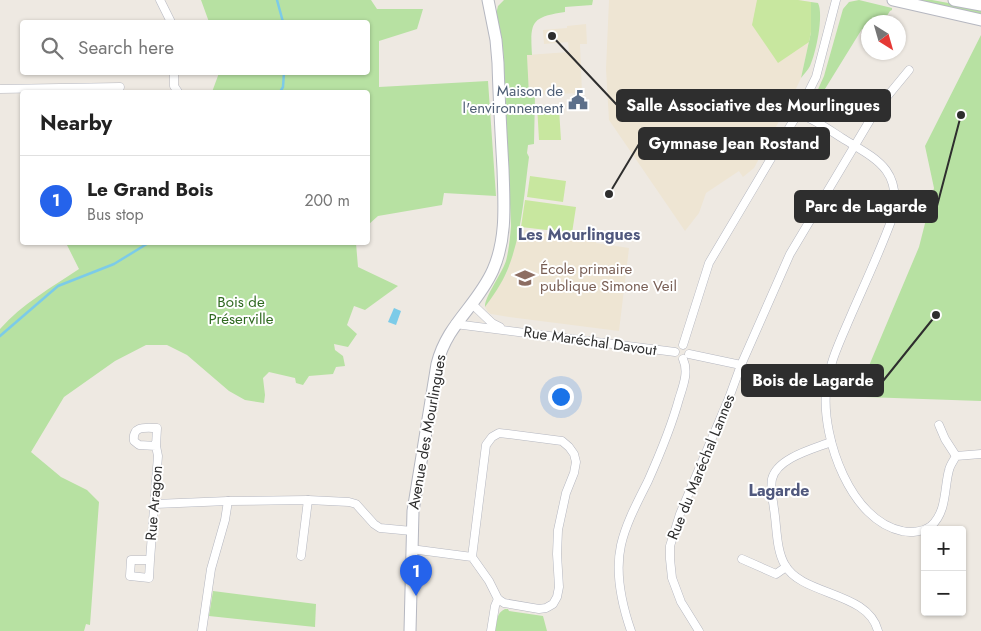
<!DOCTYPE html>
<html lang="en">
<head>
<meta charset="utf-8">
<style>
  body { margin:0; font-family:Jost,sans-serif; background:#f2f2f2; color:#222 }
  .controls { position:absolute; right:15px; bottom:15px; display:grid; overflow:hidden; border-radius:5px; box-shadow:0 1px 4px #0004 }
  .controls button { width:45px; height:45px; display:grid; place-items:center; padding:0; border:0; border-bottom:1px solid #e0e0e0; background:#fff; color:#222; font:25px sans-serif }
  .compass { position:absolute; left:861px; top:15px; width:45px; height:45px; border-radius:50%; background:#fff; box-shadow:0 1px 4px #0004; rotate:143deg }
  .you { position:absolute; left:560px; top:396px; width:18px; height:18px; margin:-12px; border:4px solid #fff; border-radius:50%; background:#1a73e8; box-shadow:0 0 0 8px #1a73e833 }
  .badge { display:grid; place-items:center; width:32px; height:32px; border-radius:50%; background:#2563eb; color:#fff; font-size:16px; font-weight:700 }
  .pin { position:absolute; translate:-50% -41px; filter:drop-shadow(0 1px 2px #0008) }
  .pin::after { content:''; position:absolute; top:26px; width:18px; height:15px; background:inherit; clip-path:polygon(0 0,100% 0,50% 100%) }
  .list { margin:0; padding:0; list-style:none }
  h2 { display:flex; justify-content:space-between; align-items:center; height:65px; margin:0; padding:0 20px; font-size:21px }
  h2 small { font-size:16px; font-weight:400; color:#767676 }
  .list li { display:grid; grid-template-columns:32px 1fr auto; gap:15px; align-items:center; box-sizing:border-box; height:90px; padding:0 20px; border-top:1px solid #e0e0e0 }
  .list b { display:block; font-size:19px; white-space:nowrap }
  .list p { margin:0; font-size:16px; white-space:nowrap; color:#767676 }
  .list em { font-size:16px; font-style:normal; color:#767676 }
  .icon { flex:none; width:28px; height:28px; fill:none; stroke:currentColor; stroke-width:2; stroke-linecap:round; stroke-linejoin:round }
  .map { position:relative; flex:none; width:981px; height:631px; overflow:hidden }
  .search { position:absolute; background:#fff; box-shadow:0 1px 4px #0004; left:20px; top:20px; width:350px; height:55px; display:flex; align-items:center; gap:12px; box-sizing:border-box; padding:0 18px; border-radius:5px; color:#767676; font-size:19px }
  .panel { position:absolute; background:#fff; box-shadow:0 1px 4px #0004; left:20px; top:90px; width:350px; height:155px; border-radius:5px }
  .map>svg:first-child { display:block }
  .education { fill:#eee5d3 }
  .green { fill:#b7e1a2 }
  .pitch { fill:#c8e79f }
  .water { fill:#7ccbe8 }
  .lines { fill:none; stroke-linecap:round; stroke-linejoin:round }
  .stream { stroke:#7ccbe8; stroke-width:2.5 }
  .street-casing { stroke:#b5b7c0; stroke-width:9 }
  .secondary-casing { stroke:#b5b7c0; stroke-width:13 }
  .street { stroke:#fff; stroke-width:8 }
  .secondary { stroke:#fff; stroke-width:11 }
  .labels { text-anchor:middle; stroke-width:4; stroke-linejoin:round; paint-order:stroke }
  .service-label { font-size:15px; fill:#4e5e75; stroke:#fff; text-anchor:end }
  .education-label { font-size:15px; fill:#785e54; stroke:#fff; text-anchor:start }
  .park-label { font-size:15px; fill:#2f6920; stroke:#fff }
  .street-label { font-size:15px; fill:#2e2e2e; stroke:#fff }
  .neighbourhood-label { font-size:16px; font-weight:bold; fill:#50587d; stroke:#fff }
  .leader { fill:none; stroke:#2e2e2e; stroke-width:2 }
  .callout-dot { fill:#2e2e2e; stroke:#fff; stroke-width:2 }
  .callout { fill:#2e2e2e; stroke:#2e2e2e; stroke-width:2 }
  .callout-label { font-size:16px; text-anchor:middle; font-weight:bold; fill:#fff }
</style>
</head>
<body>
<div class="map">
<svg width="981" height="631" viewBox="0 0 981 631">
  <rect width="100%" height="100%" fill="#eee9e2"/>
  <g class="education">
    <polygon points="609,0 798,0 811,2 811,32 801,78 789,104 782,102 779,108 785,110 762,153 754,168 743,177 739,171 706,193 699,213 685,231 609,120 606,69"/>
    <polygon points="586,24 587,44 580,44 582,93 529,95 527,55 569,52 568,42 544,44 543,30 567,28 567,26"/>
    <polygon points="519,229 584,240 586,235 597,237 596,243 629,248 619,331 509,317 491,314 488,312 485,307 507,272"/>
  </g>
  <g class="green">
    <polygon points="201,0 371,0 377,9 423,9 417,29 379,41 379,87 488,81 496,196 444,193 442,205 378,216 368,225 368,92 212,92 219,73 368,72 368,22 209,22"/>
    <path d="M504,0h89l-1,5 -27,2v5c-34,5 -35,10 -33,43h-5l2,40h6l-1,49 -6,1 -1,8 2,4c-5,37 -7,78 -22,114 -5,12 -14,25 -22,36 -1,-9 17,-34 21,-46 3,-12 4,-23 5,-35l-8,-177 -7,-35 2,-8z"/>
    <polygon points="859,0 892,8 892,10 890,11 883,22 868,22 868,32 862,29 812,110 811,105 824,76 843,9 849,2"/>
    <polygon points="904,0 932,0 981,9 981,17"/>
    <path d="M811,2l7,1c6,12 -2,50 -8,63 -2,4 -6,8 -9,12l10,-46z"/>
    <polygon points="981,35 981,401 865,397 863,380 919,247 934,188 925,146"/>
    <path d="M66,243h290l2,24 40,19 -33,24 -11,-4 -7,19 10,9 -9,13 -14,-3 1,6 8,6 2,10 -9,1 -3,7 -24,2 -6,9 -7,-2 -1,-5 -26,-6 -6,6 2,17 -1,8 -19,-3 -16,-9 -42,-36 -20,-10h-21l-31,16 -51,36 -33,55 30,25 26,13 12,12 -9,123 -4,-1 -2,7h-84v-302c22,-25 52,-42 79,-60z"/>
    <polygon points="213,591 316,604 315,627 209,616"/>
    <path d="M505,609h3l1,2 34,5 4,15h-52c2,-9 1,-18 10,-22z"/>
  </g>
  <g class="pitch">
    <polygon points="757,0 798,0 811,2 811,32 809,42 778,63 752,25"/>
    <polygon points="537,105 545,105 545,109 559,109 561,140 539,140"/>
    <polygon points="530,176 566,181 563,202 527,197"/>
    <polygon points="525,200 576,207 572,233 521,227"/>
  </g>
  <polygon class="water" points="394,308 401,311 396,325 388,322"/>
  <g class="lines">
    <g class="stream">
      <polyline points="277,0 283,22"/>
      <polyline points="280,92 283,87 284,72"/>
      <polyline points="0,336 58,286 114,264 150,242"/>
    </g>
    <defs>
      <g id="street">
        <polyline points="160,0 171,22"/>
        <polyline points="174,72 174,86 178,92"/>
        <polyline points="0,89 120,87"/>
        <path d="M798,113c16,6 30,16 44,25 34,21 60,31 51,78 -12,33 -27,65 -41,97 -11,26 -24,51 -26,79 -4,47 25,129 76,139 8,2 21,1 29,-5 16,-14 13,-38 18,-56 1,-5 5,-10 7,-14l25,-2"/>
        <polyline points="472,304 492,323 500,327"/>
        <polyline points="455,324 675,352"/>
        <polyline points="683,345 709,263 798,113 816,77 836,0"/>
        <polyline points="689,354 741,365"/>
        <polyline points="939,425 945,439 956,456"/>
        <path d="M831,442c-18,7 -54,16 -59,37 -2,9 1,21 2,30 3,18 2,41 11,56 17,31 83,26 93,66"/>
        <polyline points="155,504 228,501 308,500 349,502 356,504 374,524 380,528 412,531"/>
        <polyline points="411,549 472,557 489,581 498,599 504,603 539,609 546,608 553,604 557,597 559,587 557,554 558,530 566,493 574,473 576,462 574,454 569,447 562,441 508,434 499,433 492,437 486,445 472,557"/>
        <polyline points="301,556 308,500"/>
        <polyline points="742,559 776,574 786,567"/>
        <path d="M150,560l-1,18 -19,-2 1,-16h19l8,-104 -2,-10 1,-18c-11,0 -25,-3 -23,13l5,4 17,1"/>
        <polyline points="202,631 211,569 225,520 228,501"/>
        <polyline points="491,631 495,606 498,599"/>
        <path d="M631,631c-9,-26 -16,-59 -10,-86 5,-22 17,-44 27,-64 12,-27 23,-53 31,-82 4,-13 10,-27 4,-40"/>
        <polyline points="699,631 681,602 672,578 670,559 670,546 680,514 729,398 741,365 790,254 876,110 909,70"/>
      </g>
      <g id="secondary">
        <polyline points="893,0 981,20"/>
        <polyline points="954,0 981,5"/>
        <path d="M410,631l3,-120 24,-147c10,-40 40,-58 56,-94 14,-32 11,-66 10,-101 -2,-35 -4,-71 -5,-106l-2,-23 -8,-40"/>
      </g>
    </defs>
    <use href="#street" class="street-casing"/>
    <use href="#secondary" class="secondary-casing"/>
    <use href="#street" class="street"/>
    <use href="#secondary" class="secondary"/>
  </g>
  <defs>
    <symbol id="civic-bare" viewBox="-9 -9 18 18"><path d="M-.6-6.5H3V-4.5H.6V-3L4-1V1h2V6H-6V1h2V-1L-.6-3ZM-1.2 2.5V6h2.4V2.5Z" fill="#5c6f8a" stroke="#fff" stroke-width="2.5" paint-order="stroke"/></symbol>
    <symbol id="school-bare" viewBox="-9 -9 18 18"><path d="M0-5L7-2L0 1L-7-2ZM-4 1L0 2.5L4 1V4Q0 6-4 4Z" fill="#8d6e63" stroke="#fff" stroke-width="2.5" paint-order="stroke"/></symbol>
  </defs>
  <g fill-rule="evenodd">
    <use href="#civic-bare" x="564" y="86" width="28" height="28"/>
    <use href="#school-bare" x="511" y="264" width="28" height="28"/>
  </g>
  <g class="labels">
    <g class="service-label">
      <text x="563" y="96">Maison de<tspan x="563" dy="17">l'environnement</tspan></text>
    </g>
    <g class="education-label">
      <text x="540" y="274">École primaire<tspan x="540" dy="17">publique Simone Veil</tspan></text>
    </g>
    <g class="park-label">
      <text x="241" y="307">Bois de<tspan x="241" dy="17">Préserville</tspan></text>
    </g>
    <g class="street-label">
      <text transform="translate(590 341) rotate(8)" y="5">Rue Maréchal Davout</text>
      <text transform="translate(427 432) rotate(-80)" y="5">Avenue des Mourlingues</text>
      <text transform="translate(701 467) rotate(-68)" y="5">Rue du Maréchal Lannes</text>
      <text transform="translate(154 503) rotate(-85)" y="5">Rue Aragon</text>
    </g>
    <g class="neighbourhood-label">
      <text x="579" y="240">Les Mourlingues</text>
      <text x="779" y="496">Lagarde</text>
    </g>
  </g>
  <path class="leader" d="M552 36L617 105M609 194L639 144M961 115L937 206M936 315L883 381"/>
  <g class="callout-dot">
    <circle cx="552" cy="36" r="5"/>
    <circle cx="609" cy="194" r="5"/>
    <circle cx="961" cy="115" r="5"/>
    <circle cx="936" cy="315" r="5"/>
  </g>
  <g class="callout">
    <rect x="617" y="90" width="273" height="31" rx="5"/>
    <rect x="639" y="128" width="190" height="31" rx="5"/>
    <rect x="795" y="191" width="142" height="31" rx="5"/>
    <rect x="742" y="365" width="141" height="31" rx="5"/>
  </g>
  <g class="callout-label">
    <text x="753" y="111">Salle Associative des Mourlingues</text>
    <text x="734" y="149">Gymnase Jean Rostand</text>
    <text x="866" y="212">Parc de Lagarde</text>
    <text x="813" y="386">Bois de Lagarde</text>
  </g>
</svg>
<div class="controls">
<button>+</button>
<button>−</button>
</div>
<svg class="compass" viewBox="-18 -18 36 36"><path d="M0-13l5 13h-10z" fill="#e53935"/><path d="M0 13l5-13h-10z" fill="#767676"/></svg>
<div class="you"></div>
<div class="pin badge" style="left:416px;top:596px">1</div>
<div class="search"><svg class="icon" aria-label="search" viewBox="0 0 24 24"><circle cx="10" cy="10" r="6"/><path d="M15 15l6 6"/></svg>Search here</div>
<section class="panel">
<h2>Nearby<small></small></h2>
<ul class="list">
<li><span class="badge">1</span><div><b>Le Grand Bois</b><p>Bus stop</p></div><em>200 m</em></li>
</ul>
</section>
</div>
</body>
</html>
